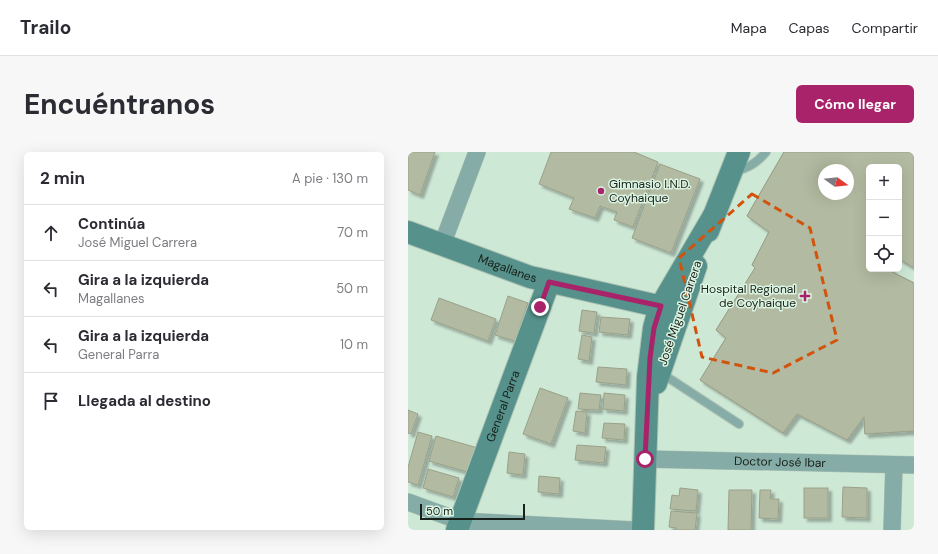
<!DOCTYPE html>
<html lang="es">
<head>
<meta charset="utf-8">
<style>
  body { margin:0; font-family:"DM Sans",sans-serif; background:#f7f7f7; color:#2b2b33 }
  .controls { position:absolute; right:12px; top:12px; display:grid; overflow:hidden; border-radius:6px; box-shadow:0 4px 16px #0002 }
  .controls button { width:36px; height:36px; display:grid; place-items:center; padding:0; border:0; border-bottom:1px solid #e1e1e2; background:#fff; color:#2b2b33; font:20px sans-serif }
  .compass { position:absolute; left:410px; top:12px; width:36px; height:36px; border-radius:50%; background:#fff; box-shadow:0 4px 16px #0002; rotate:105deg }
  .scale { position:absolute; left:12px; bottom:10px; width:105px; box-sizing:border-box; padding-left:4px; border:2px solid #18211a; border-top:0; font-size:11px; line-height:14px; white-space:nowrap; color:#18211a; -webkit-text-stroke:3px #dcf5e3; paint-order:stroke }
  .stop { position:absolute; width:12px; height:12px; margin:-9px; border:3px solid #a9236b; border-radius:50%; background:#fff }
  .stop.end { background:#a9236b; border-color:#fff; box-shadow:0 1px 4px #0008 }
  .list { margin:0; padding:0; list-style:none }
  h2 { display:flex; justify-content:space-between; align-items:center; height:52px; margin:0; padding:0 16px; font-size:17px }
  h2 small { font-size:13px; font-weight:400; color:#7c7c81 }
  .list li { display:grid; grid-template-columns:26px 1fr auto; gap:12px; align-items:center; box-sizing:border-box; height:56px; padding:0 16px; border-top:1px solid #e1e1e2 }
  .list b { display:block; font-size:15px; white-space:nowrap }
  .list p { margin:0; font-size:13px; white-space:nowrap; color:#7c7c81 }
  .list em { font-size:13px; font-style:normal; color:#7c7c81 }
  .icon { flex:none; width:22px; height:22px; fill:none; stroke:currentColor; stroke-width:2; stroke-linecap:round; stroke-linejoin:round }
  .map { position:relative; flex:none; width:506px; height:378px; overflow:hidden; border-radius:6px }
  header { display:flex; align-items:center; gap:24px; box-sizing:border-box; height:56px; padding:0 20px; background:#fff; border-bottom:1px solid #e1e1e2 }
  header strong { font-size:19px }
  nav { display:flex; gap:22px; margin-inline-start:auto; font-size:14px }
  .intro { display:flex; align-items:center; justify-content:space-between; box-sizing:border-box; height:96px; padding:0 24px }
  h1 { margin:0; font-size:28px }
  .button { padding:10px 18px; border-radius:6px; background:#a9236b; color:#fff; font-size:14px; font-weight:700 }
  main { display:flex; gap:24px; padding:0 24px }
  aside { flex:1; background:#fff; border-radius:6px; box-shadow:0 4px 16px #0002 }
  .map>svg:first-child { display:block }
  .building { fill:#b2baa1; stroke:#99a188; fill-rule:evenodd; filter:url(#shadow) }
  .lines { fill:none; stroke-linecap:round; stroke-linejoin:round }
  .lane-casing { stroke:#adc4b4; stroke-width:10 }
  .street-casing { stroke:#adc4b4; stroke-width:18 }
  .secondary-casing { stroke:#adc4b4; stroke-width:24 }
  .lane { stroke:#86aca7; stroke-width:8 }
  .street { stroke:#86aca7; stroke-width:17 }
  .secondary { stroke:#56918b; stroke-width:22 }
  .route { stroke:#a9236b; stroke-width:5 }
  .marked { fill:none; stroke:#d3530d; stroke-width:3; stroke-dasharray:8 5; stroke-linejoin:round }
  .poi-dot { fill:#a9236b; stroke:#dcf5e3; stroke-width:1.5 }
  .labels { text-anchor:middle; stroke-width:3; stroke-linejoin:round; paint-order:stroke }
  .poi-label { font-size:12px; fill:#18211a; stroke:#dcf5e3; text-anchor:start }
  .street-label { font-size:12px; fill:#18211a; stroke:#dcf5e3 }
</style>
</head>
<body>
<header>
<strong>Trailo</strong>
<nav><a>Mapa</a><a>Capas</a><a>Compartir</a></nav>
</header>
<div class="intro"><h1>Encuéntranos</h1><a class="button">Cómo llegar</a></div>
<main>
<aside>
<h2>2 min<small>A pie · 130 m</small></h2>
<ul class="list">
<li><svg class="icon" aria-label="ahead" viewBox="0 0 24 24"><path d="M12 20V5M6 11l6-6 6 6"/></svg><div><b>Continúa</b><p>José Miguel Carrera</p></div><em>70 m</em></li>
<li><svg class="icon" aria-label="left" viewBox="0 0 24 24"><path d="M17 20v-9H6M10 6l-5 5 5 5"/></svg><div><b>Gira a la izquierda</b><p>Magallanes</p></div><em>50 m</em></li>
<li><svg class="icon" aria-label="left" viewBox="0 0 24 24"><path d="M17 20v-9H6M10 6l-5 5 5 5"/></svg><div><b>Gira a la izquierda</b><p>General Parra</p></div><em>10 m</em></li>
<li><svg class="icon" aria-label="arrive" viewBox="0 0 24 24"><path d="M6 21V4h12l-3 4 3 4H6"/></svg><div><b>Llegada al destino</b></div></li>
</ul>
</aside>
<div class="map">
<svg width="506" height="378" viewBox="0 0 506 378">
  <defs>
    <filter id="shadow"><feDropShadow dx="3.5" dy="3.5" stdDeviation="1" flood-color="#0004"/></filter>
  </defs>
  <rect width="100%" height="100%" fill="#cee8d6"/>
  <g class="building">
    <polygon points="0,0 27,0 12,43 0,38"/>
    <polygon points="143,0 226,0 250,10 225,75 206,68 209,60 192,54 187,66 161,57 166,46 131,32"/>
    <path d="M376,0h130v116l-15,-9v-47l2,-3 -2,-1v-41h-30v24l-6,-4 -5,8 -10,-6v-19h-18l2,-4 -10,-6 -6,9 6,3 -6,12 8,4v6h18l-1,1 28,17v53h-1l-12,21 -47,-27 -2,3 51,30 13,-23h22l-1,3 22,11v65l-10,-2 -12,18 -42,-25 9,-14 -4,-3 -22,38 12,8 6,-10 36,23 27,-3v53l-49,3 -1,-17 -17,23 -50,-26 -14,19 -83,-53 26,-42 -10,-8 39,-62 -3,-3 17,-33 -22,-16zM439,78l9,6 -6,9 -9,-5zM481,128l24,14 -1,26 -47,-27 4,-7 12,7zM389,137l11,7 -20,34 -12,-7zM401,175l13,8 -7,10 -12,-7zM334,190l14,8 3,-5 16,10 -5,8 -30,-18zM327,209l9,6 -10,15 -9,-5zM404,232l17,10 -7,13 -17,-10z"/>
    <path d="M376,0h130v116l-15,-9v-92h-30v102h24l-1,3 22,11v148l-49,3 -1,-17 -17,23 -50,-26 -14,19 -83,-53 26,-42 -10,-8 39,-62 -3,-3 17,-33 -22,-16zM416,18h24v24h-24z"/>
    <polygon points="252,12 292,27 263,101 224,86"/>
    <polygon points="100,144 120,151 107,189 87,183"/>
    <polygon points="31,146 88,167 80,189 23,168"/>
    <polygon points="174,158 189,160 186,181 171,179"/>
    <polygon points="193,165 222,167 220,183 191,180"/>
    <polygon points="174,183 184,185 181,209 170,207"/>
    <polygon points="190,215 219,217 218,233 188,230"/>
    <polygon points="132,236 160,246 143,292 115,282"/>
    <polygon points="172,241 193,243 191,258 170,257"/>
    <polygon points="196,241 217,243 216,259 195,257"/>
    <polygon points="0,258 10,262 3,282 0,281"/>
    <polygon points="168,259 179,260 177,281 165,279"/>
    <polygon points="196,271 217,272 216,288 194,286"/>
    <polygon points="10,280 24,284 10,333 0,330 0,315"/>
    <polygon points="28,284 70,296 63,321 21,309"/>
    <polygon points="169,293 198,295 196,311 167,308"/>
    <polygon points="101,300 117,302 115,323 99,321"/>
    <polygon points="20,317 51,326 45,345 15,336"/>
    <polygon points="131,324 152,326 151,342 130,340"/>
    <polygon points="435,335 459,336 459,366 434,365"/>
    <polygon points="272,336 290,338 288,359 262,357 264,343 271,344"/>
    <rect x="396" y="336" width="24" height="30"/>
    <polygon points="321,338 344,338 343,378 320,378"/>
    <polygon points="352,338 363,338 362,347 371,347 370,367 351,366"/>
    <polygon points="263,359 289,361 287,378 268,378 268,376 261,375"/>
  </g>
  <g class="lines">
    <defs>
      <g id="lane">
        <path d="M326,20c15,-5 22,-8 32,-20"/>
        <polyline points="253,221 331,272"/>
      </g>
      <g id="street">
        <polyline points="34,93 69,0"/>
        <path id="s1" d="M237,307l269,6"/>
        <polyline points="0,350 52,369 225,378"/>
        <polyline points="484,378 486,313"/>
      </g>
      <g id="secondary">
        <polyline points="300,79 331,0"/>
        <path id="s2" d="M0,80l122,45 150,34"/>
        <polyline points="248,231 288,114"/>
        <path id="s3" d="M49,378l92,-248"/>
        <polyline points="235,378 240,225 246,176 249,165 257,147 305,65"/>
      </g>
    </defs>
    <use href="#lane" class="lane-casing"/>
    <use href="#street" class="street-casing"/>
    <use href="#secondary" class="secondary-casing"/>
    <use href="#lane" class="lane"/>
    <use href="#street" class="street"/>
    <use href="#secondary" class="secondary"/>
  </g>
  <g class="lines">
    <polyline class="route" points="132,155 141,130 253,154 246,176 242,206 237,307"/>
  </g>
  <path class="marked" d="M344,42l58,34 27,112 -64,33 -71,-16 -23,-99z"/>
  <g class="poi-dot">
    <circle cx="193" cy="39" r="4"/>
    <path d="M395 138h4v4h4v4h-4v4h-4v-4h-4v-4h4z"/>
  </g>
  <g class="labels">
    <g class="poi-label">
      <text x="201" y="36">Gimnasio I.N.D.<tspan x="201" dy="14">Coyhaique</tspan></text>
      <text x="388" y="141" text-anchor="end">Hospital Regional<tspan x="388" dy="14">de Coyhaique</tspan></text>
    </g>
    <g class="street-label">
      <text dy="4" stroke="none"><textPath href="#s2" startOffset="106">Magallanes</textPath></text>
      <text transform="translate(272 161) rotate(-71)" y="4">José Miguel Carrera</text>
      <text dy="4" stroke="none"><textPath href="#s3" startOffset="132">General Parra</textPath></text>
      <text dy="4" stroke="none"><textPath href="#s1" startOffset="135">Doctor José Ibar</textPath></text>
    </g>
  </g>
</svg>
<div class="controls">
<button>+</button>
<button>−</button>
<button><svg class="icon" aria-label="locate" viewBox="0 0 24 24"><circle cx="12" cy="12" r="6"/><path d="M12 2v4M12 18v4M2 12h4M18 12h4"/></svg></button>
</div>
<svg class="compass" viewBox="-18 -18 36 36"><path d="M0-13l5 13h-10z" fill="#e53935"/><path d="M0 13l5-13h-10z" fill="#7c7c81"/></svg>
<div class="scale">50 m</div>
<div class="stop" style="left:237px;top:307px"></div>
<div class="stop end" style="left:132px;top:155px"></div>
</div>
</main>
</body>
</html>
